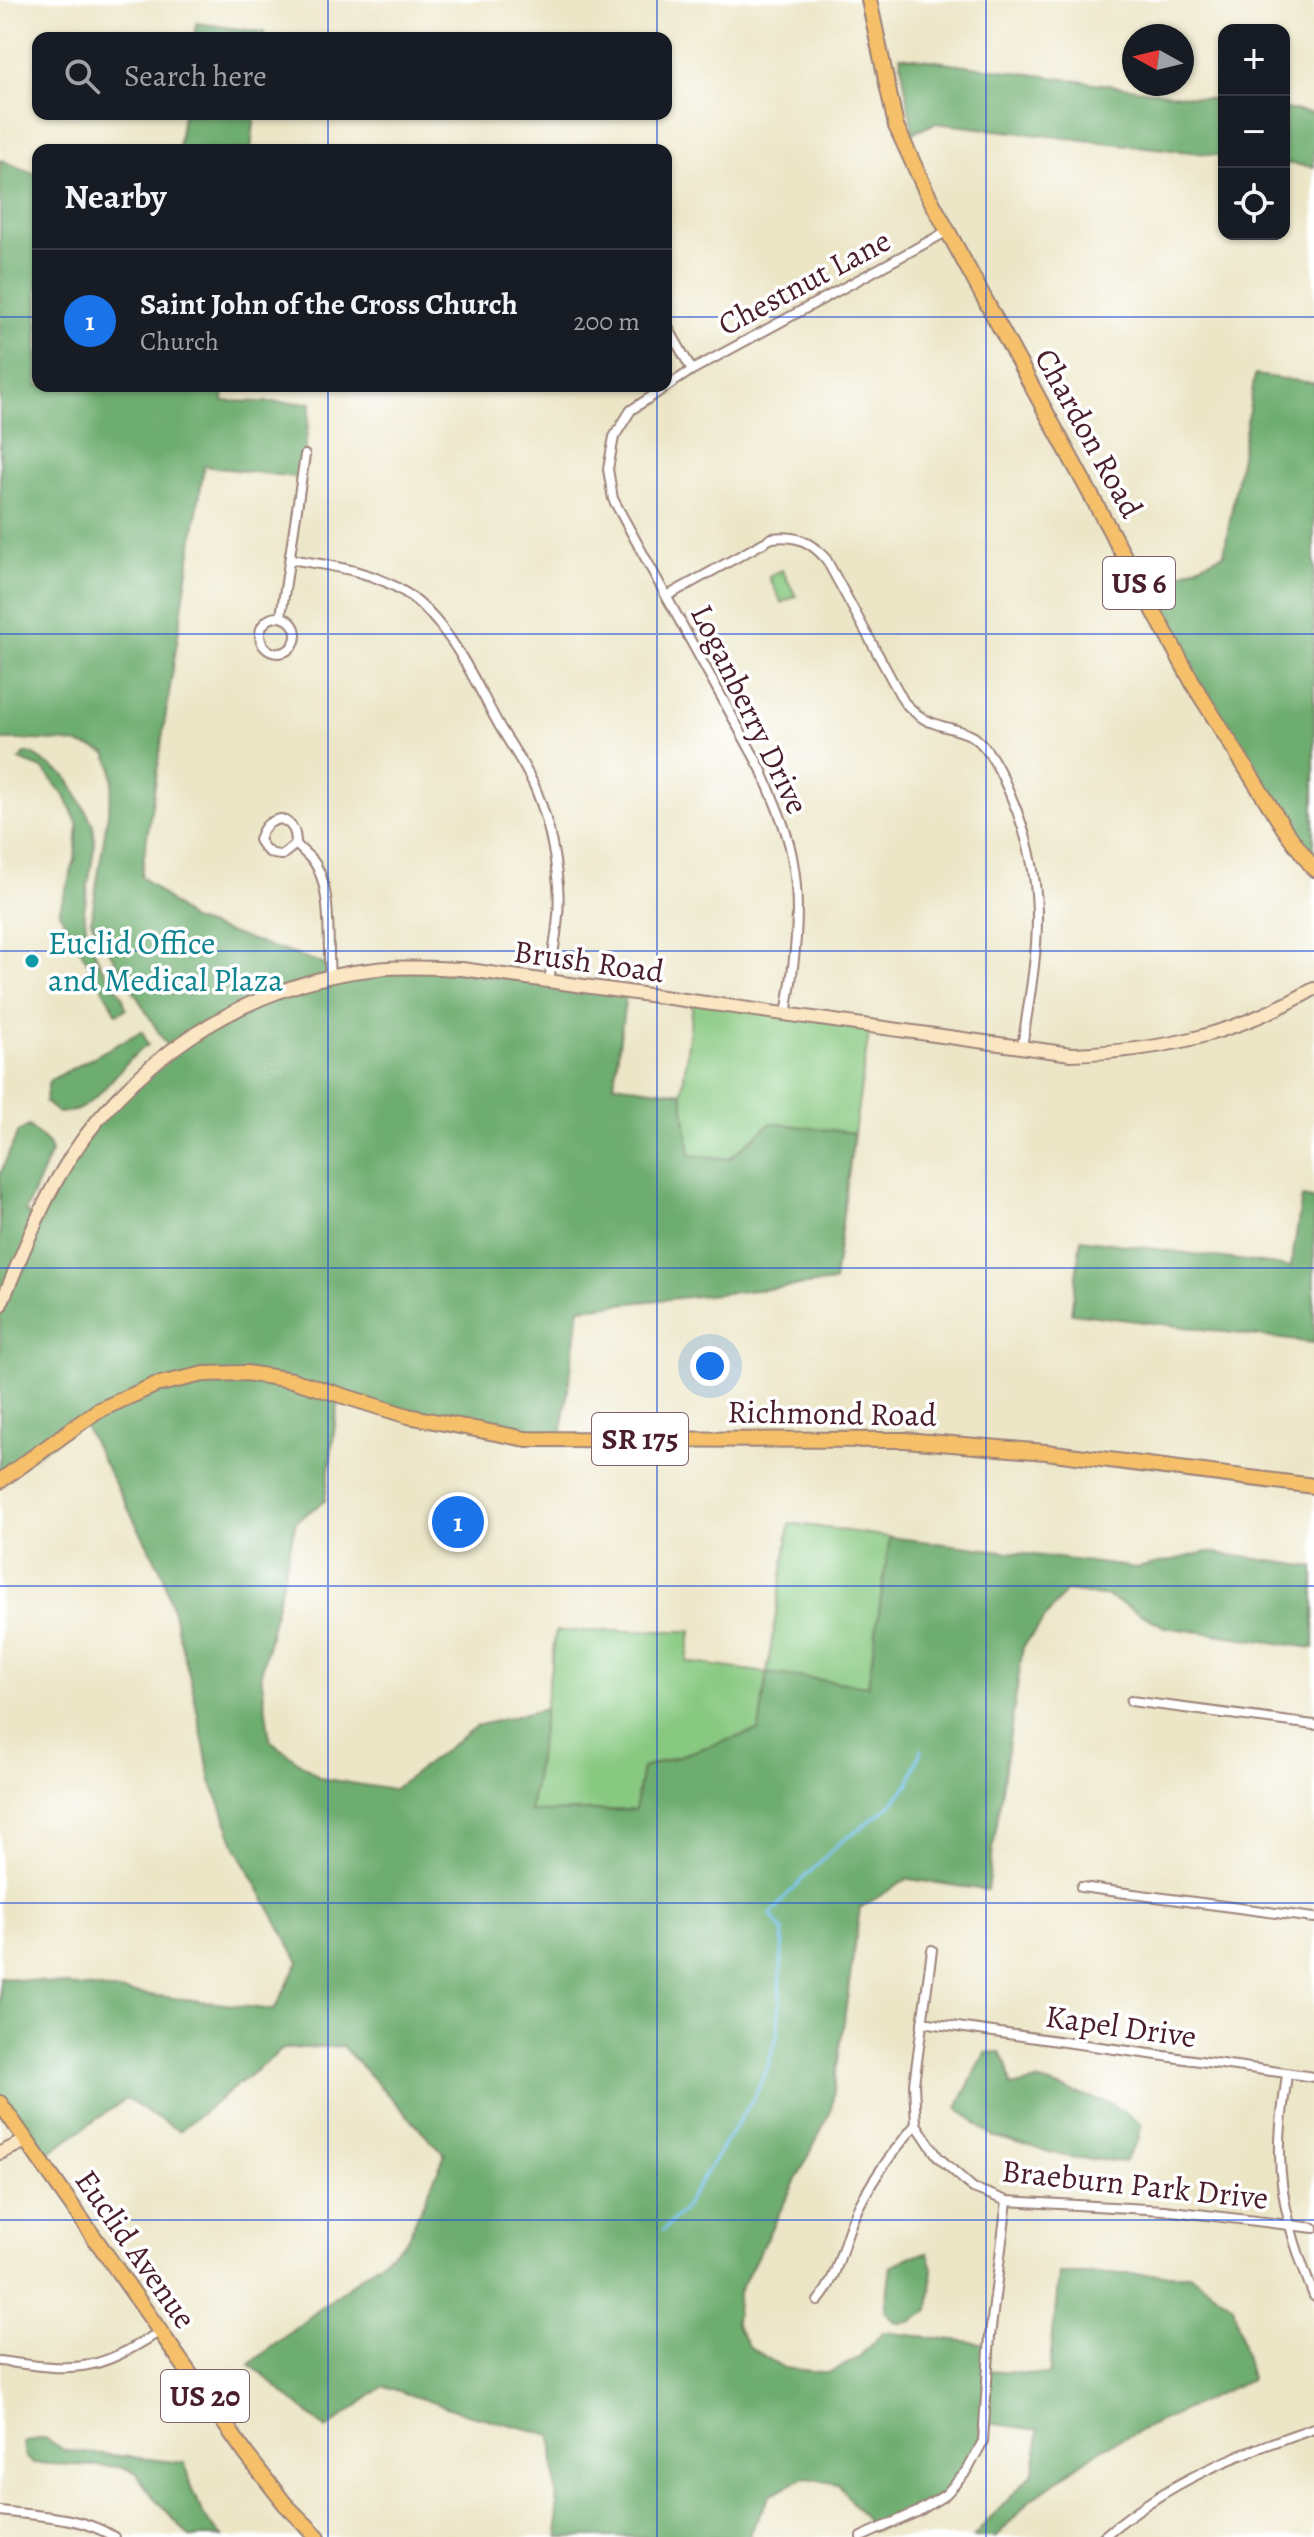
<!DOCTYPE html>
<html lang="en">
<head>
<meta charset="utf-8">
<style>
  body { margin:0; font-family:Alegreya,serif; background:#242831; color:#f1f3f6 }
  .controls { position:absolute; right:24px; top:24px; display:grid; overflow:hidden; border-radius:16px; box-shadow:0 2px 6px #0004 }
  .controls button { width:72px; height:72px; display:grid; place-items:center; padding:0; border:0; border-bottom:2px solid #363941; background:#171b24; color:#f1f3f6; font:40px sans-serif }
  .compass { position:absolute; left:1122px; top:24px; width:72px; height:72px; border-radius:50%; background:#171b24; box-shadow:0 2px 6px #0004; rotate:278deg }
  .you { position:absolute; left:710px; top:1366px; width:28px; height:28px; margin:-20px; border:6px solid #fff; border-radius:50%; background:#1a73e8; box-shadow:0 0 0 12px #1a73e833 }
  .badge { display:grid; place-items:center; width:52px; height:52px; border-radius:50%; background:#1a73e8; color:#fff; font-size:26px; font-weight:700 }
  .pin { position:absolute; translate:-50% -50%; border:4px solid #fff; box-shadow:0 2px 8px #0006 }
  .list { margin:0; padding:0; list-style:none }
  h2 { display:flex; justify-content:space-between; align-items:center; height:104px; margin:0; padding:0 32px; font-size:34px }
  h2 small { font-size:26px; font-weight:400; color:#9ea1a6 }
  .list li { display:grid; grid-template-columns:52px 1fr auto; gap:24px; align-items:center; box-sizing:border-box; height:144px; padding:0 32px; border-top:2px solid #363941 }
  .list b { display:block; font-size:30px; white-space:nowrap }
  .list p { margin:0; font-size:26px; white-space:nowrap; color:#9ea1a6 }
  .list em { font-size:26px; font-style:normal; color:#9ea1a6 }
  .icon { flex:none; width:44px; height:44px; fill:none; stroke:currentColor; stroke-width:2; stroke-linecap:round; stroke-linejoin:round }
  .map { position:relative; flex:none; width:1314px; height:2537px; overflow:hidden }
  .search { position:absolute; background:#171b24; box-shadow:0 2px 6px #0004; left:32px; top:32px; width:640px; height:88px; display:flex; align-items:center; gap:20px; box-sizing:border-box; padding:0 28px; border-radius:16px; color:#9ea1a6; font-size:30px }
  .panel { position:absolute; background:#171b24; box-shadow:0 2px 6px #0004; left:32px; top:144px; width:640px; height:248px; border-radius:16px }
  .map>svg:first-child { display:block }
  .green { fill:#88c981; stroke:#697456; stroke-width:2 }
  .forest { fill:#6ead6f; stroke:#5c664d; stroke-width:2 }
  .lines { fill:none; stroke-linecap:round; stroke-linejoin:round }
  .stream { stroke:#6fbfea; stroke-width:3 }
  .street-casing { stroke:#9b8279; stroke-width:12 }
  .secondary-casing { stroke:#9b8279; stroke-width:16 }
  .primary-casing { stroke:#9b8279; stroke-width:18 }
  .street { stroke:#fff; stroke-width:8 }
  .secondary { stroke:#fbe6c4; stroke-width:12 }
  .primary { stroke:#f6c06b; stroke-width:14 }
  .grid { fill:none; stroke:#1d4ed8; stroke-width:2; stroke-opacity:0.55 }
  .culture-dot { fill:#0f9aa8; stroke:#fff; stroke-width:3 }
  .labels { text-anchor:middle; stroke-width:7; stroke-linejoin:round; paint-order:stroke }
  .shield { fill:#fff; stroke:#80626b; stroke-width:2 }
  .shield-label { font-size:30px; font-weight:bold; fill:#4a1f2b }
  .street-label { font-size:32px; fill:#4a1f2b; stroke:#fff }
  .culture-label { font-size:32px; fill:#0d838f; stroke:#fff; text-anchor:start }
</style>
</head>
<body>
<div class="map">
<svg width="1314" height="2537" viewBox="0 0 1314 2537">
  <rect width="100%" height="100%" fill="#fff"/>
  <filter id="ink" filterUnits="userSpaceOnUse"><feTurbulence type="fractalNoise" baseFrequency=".0125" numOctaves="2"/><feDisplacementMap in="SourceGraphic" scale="16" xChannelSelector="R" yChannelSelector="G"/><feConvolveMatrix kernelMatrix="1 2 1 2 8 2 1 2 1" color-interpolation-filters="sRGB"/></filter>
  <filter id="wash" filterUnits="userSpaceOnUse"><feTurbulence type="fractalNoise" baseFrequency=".006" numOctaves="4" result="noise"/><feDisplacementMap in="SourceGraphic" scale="32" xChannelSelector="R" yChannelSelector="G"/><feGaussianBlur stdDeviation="1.8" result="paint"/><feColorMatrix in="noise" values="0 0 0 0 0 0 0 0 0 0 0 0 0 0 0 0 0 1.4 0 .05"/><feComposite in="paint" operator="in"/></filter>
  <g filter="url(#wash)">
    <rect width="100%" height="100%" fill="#ece6c7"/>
    <g class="green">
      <polygon points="782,570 796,596 782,603 769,577"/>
      <polygon points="693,1002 870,1026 854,1133 772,1123 729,1159 690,1155 682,1093"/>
      <polygon points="790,1523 890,1537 868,1686 768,1673 759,1730 642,1768 636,1810 530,1812 556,1631 691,1631 687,1662 767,1673"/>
    </g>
    <g class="forest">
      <polygon points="196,23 264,32 263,38 194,38"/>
      <polygon points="900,56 1224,101 1224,156 935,123 913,133"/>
      <polygon points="1284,109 1314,113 1314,167 1284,163"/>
      <polygon points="183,114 255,114 251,150 178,150"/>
      <path d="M0,160l38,15v211h186l-1,15 88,2 -10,75 -97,-12 -63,410 50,44 138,46 2,10 83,-9 212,26 -12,91 68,9 8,62 39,4 42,-36 83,10 -20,149 -254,26 -19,130h-29l-193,-43 -14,106 -29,20 -35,153 9,66 50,38 73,12 83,-64 69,-17 -15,103 105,-2 7,-42 117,-38 8,-57 101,13 22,-149 247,31 71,-16 106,15v81l-149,-21 -56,-30 -43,-6 -43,56 -36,243 -79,-11 -48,29 -29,203 -93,183 -3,28 13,24 36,22 44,5 28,-13 27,-28 106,12 -1,27 61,4 10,-101h130l44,31 18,74 -149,69 -73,53 -32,36h-24l61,-65 5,-42 -53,-7 -19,48 -22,24 -71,36 -36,-47 -34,-7 -34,18 -20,37v5h-191l-7,-102 -85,-21 -83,-28 -58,43 -76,-65 156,-123 39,-86 -103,-109 -59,3 -104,82 -53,-32 -87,60 -39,-57v-125l274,33 25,-48 -63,-115 -25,-66 -18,-91 -30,-116 -81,-152 -82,59v-307l18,-42 11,-6 19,18 3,8 -26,60 13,8 63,-106 69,-63 -79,-130 22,-140 -1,-14 -6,-14c-33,-15 -70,-13 -106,-13z"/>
      <polygon points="1255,375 1314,383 1314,843 1311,865 1143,591 1224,554"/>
      <polygon points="25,754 32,754 67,777 93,824 95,843 84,910 87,934 101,966 122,995 126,1009 117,1014 59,912 75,860 78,825 66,798 43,769 19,760"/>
      <path d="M142,1031l6,14c-27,16 -44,53 -71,65 -5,2 -13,2 -19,3l-13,-11 4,-21z"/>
      <polygon points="1302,1197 1314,1199 1314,1343 1071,1313 1081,1239 1291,1267"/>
      <polygon points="1000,2052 1007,2065 1011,2087 1037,2081 1109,2103 1141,2123 1138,2141 1124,2162 1068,2157 992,2136 957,2107 985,2053"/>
      <polygon points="928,2253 933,2268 929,2311 910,2322 896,2323 885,2311 891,2266 912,2256"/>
      <path d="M44,2438l20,12 121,13c4,25 18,59 38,74h-33l-43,-47 -10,-17 -18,-6 -87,-4 -7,-6 -2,-15z"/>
    </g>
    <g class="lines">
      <polyline class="stream" points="663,2231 682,2211 756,2094 768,2067 778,2032 783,1931 771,1915 785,1897 838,1844 891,1805 909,1783 921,1750"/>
    </g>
  </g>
  <g filter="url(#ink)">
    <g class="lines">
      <defs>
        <g id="street">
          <polyline points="666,324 692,370"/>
          <path d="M290,559c41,7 81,11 116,34 45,31 68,88 94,134 12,20 27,41 36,63 12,29 19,64 22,95 3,32 -5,65 -9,97"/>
          <path d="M667,596l105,-58c24,-3 38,3 54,21l78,143c9,9 17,17 29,21 13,5 29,7 41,14 17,13 28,38 36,57 41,94 27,156 12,253"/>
          <polyline points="281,616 305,455"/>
          <circle cx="278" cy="635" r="18"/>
          <path d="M296,844l-14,11c-13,0 -17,-5 -23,-15 4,-13 9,-19 22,-21 12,5 15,12 15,25 5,6 13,12 18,18 19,27 13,83 16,115"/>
          <path d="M786,1015c8,-50 16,-102 7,-153 -5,-32 -20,-63 -32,-93l-148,-270 -5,-30 6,-32 17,-27 61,-40 256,-139"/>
          <polyline points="1131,1701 1314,1725"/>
          <polyline points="1081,1887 1314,1918"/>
          <polyline points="932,1950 914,2084 916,2124 938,2157 973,2188 1007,2201 1164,2210 1314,2228"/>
          <polyline points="922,2022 1314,2077"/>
          <path d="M1287,2074c-3,26 -8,53 -7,79 0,50 16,98 34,143"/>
          <path d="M818,2301c20,-23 23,-54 35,-82 15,-35 39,-66 63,-95"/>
          <path d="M0,2361c75,10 93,13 159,-29"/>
          <path d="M0,2511c37,5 82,5 114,26"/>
          <polyline points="861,2537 917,2512 945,2495 967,2471 983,2441 990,2336 1007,2201"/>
          <path d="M1103,2537c66,-56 131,-82 211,-109"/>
        </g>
        <g id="secondary">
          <path d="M0,1306c19,-43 35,-88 58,-128 63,-113 189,-197 319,-209 28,-3 57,-1 85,0l609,85c91,-3 163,-19 243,-65"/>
          <polyline points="0,2153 26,2141"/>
        </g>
        <g id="primary">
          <polyline points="869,0 896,126 926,191 1195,687 1285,830 1314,869"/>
          <polyline points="0,1481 97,1411 155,1385 204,1374 246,1373 292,1380 408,1416 526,1439 905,1440 1046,1452 1314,1486"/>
          <polyline points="0,2103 246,2454 285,2504 318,2537"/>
        </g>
      </defs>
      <use href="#street" class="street-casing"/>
      <use href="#secondary" class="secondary-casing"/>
      <use href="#primary" class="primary-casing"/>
      <use href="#street" class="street"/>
      <use href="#secondary" class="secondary"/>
      <use href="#primary" class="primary"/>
    </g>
  </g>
  <path class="grid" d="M328,0v38M657,0v38M986,0v2537M328,114v36M657,114v36M0,317h38M666,317h648M328,386v2151M657,386v2151M0,634h1314M0,951h1314M0,1268h1314M0,1586h1314M0,1903h1314M0,2220h1314"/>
  <circle class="culture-dot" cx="32" cy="961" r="8"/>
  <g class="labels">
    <g class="shield">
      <rect x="1103" y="557" width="72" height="52" rx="6"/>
      <rect x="592" y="1413" width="96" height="52" rx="6"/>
      <rect x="161" y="2370" width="88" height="52" rx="6"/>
    </g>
    <g class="shield-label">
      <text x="1139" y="593">US 6</text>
      <text x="640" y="1449">SR 175</text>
      <text x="205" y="2406">US 20</text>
    </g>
    <g class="street-label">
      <text transform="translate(804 282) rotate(-28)" y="11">Chestnut Lane</text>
      <text transform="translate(1089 433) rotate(61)" y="11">Chardon Road</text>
      <text transform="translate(750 709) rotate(64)" y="11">Loganberry Drive</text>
      <text transform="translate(589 961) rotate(8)" y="11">Brush Road</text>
      <text transform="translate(832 1413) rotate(1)" y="11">Richmond Road</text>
      <text transform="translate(1121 2026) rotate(8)" y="11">Kapel Drive</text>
      <text transform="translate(1135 2184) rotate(6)" y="11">Braeburn Park Drive</text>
      <text transform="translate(136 2249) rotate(55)" y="11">Euclid Avenue</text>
    </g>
    <g class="culture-label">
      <text x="48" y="954">Euclid Office<tspan x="48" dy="37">and Medical Plaza</tspan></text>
    </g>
  </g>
</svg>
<div class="controls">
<button>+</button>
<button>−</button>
<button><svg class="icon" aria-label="locate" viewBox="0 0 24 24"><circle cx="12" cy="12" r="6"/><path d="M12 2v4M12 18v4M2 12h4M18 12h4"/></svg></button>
</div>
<svg class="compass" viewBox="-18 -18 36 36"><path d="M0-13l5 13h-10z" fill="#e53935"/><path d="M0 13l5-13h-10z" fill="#9ea1a6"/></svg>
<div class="you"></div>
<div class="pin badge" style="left:458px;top:1522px">1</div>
<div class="search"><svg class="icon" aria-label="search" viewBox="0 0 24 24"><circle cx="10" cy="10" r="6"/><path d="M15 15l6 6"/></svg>Search here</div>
<section class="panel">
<h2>Nearby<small></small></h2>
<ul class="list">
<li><span class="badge">1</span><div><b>Saint John of the Cross Church</b><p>Church</p></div><em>200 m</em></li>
</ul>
</section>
</div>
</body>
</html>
